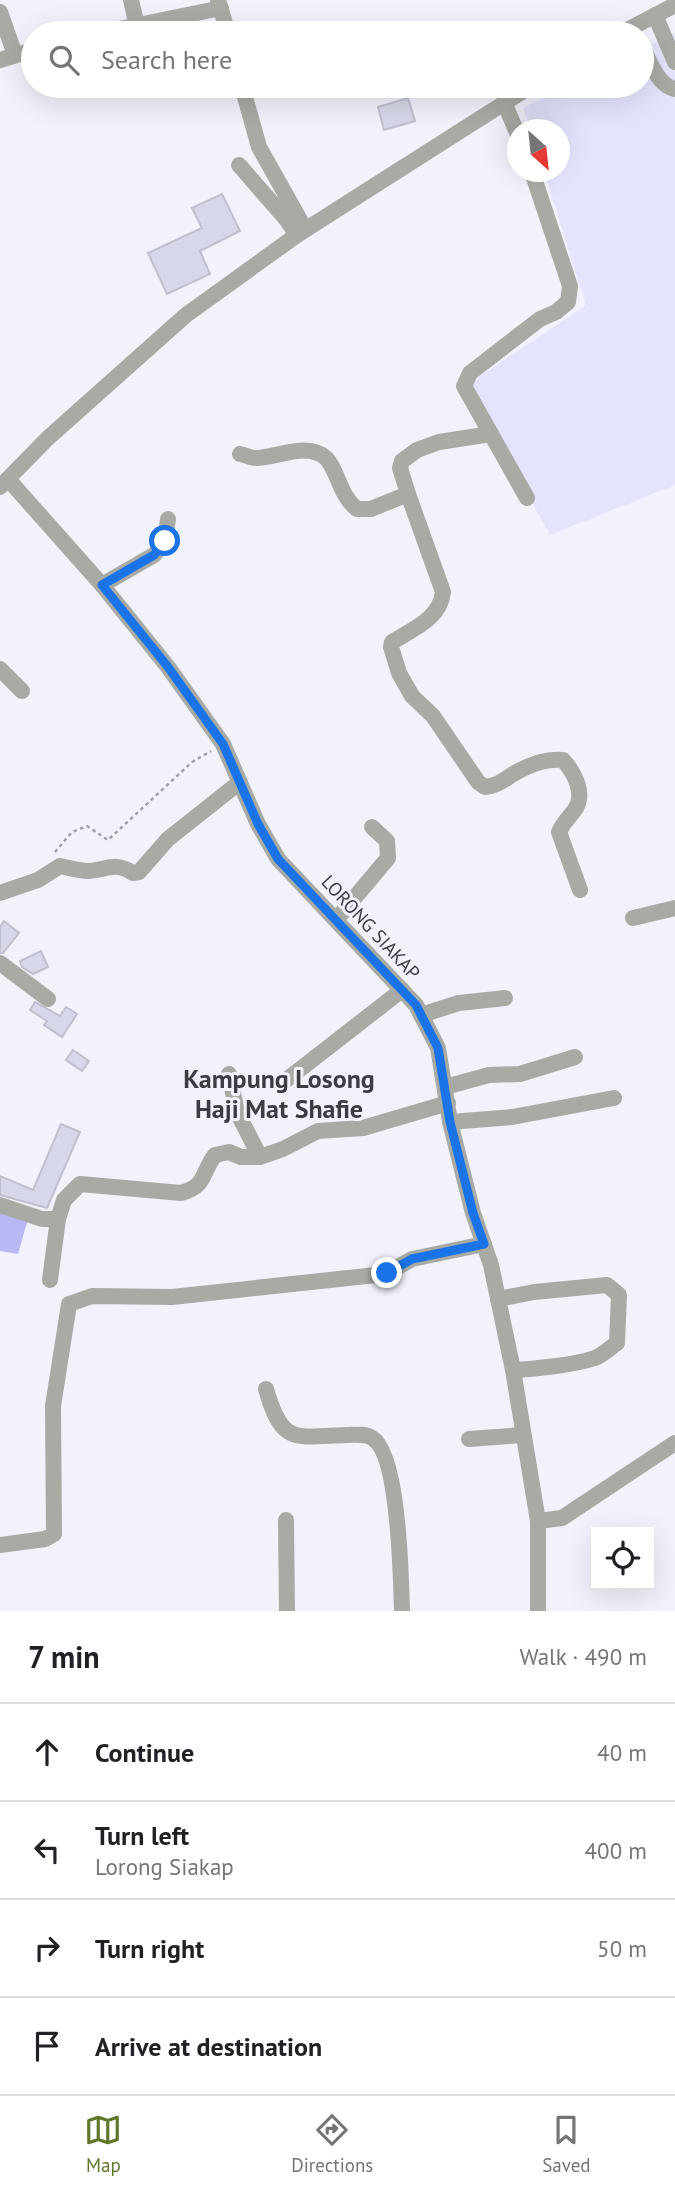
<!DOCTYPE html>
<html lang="en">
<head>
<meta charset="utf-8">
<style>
  body { margin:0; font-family:"PT Sans",sans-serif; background:#f6f6f6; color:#202124 }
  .controls { position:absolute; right:21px; bottom:21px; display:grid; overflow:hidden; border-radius:0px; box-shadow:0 7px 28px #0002 }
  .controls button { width:63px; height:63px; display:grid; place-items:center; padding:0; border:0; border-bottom:2px solid #e0e0e0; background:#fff; color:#202124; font:35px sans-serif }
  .compass { position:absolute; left:507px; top:119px; width:63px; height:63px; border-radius:50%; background:#fff; box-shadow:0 7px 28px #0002; rotate:153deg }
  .stop { position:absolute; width:21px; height:21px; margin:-16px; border:5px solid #1a73e8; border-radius:50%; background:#fff }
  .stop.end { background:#1a73e8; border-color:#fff; box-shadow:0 2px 7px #0008 }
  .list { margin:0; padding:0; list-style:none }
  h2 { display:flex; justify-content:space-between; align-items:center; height:91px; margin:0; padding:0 28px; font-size:30px }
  h2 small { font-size:23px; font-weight:400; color:#757577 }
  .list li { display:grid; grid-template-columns:46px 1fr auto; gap:21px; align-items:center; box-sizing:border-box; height:98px; padding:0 28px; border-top:2px solid #e0e0e0 }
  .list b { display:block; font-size:26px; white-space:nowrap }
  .list p { margin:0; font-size:23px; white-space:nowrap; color:#757577 }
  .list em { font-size:23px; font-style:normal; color:#757577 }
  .icon { flex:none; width:38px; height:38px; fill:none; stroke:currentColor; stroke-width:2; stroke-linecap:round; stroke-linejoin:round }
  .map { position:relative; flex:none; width:675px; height:1611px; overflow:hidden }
  .search { position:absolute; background:#fff; box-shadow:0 7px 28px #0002; left:21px; right:21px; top:21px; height:77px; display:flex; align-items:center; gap:18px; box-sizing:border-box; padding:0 24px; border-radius:38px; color:#757577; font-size:26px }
  .sheet { height:483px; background:#fff }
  nav { display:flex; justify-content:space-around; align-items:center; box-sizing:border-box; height:98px; border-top:2px solid #e0e0e0; background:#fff; font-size:19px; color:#757577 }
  nav a { display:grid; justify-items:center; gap:4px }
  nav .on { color:#5e7729 }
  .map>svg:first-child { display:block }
  .built { fill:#e4e5fd }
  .green { fill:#b8b9f4 }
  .building { fill:#d6d7e8; stroke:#bfbfd0; stroke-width:2 }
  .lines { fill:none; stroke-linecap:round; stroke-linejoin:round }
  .path { stroke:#a1a1aa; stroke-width:2.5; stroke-dasharray:3.5 3.5; stroke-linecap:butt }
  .minor { stroke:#a8aba4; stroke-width:16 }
  .route { stroke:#1a73e8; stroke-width:9 }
  .labels { text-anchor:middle; stroke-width:6; stroke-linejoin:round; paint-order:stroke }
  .street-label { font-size:19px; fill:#3c3c43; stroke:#f2f2fd }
  .district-label { font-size:26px; font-weight:bold; fill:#3c3c43; stroke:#f2f2fd }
</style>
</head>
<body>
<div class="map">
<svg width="675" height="1611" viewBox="0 0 675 1611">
  <rect width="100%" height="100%" fill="#f2f2fd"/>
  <polygon class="built" points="675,33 675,485 550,535 467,385 586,305 544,172 560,172 560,130 530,129 523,108 568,86 642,86 642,49"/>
  <polygon class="green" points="0,1207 28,1219 18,1254 0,1251"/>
  <g class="building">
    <polygon points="408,98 415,121 384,130 378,107"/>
    <polygon points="222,194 240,231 200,251 210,274 167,294 148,253 202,228 192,208"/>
    <polygon points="4,921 19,933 3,953 0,953 0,927"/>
    <polygon points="41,951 48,967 33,974 22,967 20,961"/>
    <polygon points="35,1002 60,1016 66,1007 77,1014 62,1037 44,1025 47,1021 30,1010"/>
    <polygon points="73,1050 89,1061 82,1071 66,1060"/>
    <polygon points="61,1124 80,1132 47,1208 0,1195 0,1176 33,1190"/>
  </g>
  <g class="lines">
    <polyline class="path" points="55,852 72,832 87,826 108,840 192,762 211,751"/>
    <g class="minor">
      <polyline points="131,0 137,26"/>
      <polyline points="218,0 228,33"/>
      <polyline points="0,12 15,55"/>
      <polyline points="655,15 675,62"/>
      <polyline points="100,33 221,8"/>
      <polyline points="621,33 675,5"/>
      <path d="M642,46c7,14 16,40 33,43"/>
      <polyline points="0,60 33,50"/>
      <polyline points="242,86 259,147 305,229"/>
      <polyline points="504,102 518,135"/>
      <polyline points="239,165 286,219 297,235"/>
      <path d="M491,434l-52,8 -22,8 -15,11 -2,7 8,26 35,98c-3,27 -30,37 -51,50l-1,5 8,26 13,23 21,20 45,66 7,5c11,-1 16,-5 25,-11 16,-10 34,-18 53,-16 11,12 22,32 13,48 -6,9 -12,13 -17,24l21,58"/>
      <path d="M240,454c5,1 11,4 16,4 21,0 51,-17 70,0 12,12 13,37 31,51h14l37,-15"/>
      <polyline points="8,479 102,585 168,667 223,744 258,824 278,859 416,1005 438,1048 450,1122 473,1213 491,1265 513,1370 538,1521 538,1611"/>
      <polyline points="0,487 48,438 186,315 297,235 531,86"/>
      <polyline points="527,498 464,386 470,373 540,319 556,312 568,302 570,286 532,172"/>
      <polyline points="102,585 154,555 165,541 168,519"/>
      <polyline points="0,669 22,691"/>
      <path d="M0,893l38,-13 22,-14c9,2 19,5 29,5 19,-1 25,-10 44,2l6,-1 29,-33 72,-57"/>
      <polyline points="633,918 675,908"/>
      <polyline points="336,920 388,858 387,841 372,827"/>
      <polyline points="0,963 48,999"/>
      <polyline points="421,1015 459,1003 505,998"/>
      <polyline points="229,1074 237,1112 260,1157"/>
      <polyline points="285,1081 402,990"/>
      <polyline points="445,1087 489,1075 520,1074 575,1057"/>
      <polyline points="450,1122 512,1117 614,1098"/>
      <polyline points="0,1205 42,1219 58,1219"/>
      <path d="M50,1280l8,-61 6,-19 16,-16 101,9c26,-7 20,-20 34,-38l14,-3 12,5h19l23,-8 35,-18 45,-3 85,-25"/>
      <path d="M498,1299l36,-7 73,-7 12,10 -2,48c-7,5 -14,12 -22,15 -21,7 -60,11 -82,12"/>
      <path d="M266,1389c16,56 28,48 80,46 8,0 19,-2 26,3 27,15 29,141 30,173"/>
      <polyline points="469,1439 522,1435"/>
      <polyline points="286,1520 287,1611"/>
      <polyline points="538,1521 562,1518 675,1443"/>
      <polyline points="0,1545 45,1539 54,1534 53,1406 69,1304 92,1296 172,1297 376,1275 387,1273 412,1259 484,1244"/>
    </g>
  </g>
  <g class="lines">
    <polyline class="route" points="165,541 154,555 102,585 168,667 223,744 258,824 278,859 416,1005 438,1048 450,1122 473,1213 484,1244 412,1259 387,1273"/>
  </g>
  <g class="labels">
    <g class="street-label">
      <text transform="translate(371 927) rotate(47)" y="7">LORONG SIAKAP</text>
    </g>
    <g class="district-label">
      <text x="279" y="1088">Kampung Losong<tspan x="279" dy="30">Haji Mat Shafie</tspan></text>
    </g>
  </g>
</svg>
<div class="controls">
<button><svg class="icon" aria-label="locate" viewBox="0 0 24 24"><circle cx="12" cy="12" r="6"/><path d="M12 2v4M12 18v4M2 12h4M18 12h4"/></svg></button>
</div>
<svg class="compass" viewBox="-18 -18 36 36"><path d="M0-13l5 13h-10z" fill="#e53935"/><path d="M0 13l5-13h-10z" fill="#757577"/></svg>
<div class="stop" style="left:165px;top:541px"></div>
<div class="stop end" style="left:387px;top:1273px"></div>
<div class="search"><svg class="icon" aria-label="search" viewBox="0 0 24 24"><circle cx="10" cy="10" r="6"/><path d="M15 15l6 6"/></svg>Search here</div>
</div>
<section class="sheet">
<h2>7 min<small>Walk · 490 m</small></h2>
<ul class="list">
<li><svg class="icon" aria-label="ahead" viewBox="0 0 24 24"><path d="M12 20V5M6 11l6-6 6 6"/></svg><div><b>Continue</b></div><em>40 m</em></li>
<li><svg class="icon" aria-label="left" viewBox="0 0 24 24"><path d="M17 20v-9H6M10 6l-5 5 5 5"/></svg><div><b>Turn left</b><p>Lorong Siakap</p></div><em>400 m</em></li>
<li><svg class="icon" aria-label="right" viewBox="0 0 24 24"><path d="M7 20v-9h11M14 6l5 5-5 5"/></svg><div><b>Turn right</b></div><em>50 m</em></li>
<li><svg class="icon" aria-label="arrive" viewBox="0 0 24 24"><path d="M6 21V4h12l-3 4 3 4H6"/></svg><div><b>Arrive at destination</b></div></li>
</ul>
</section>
<nav>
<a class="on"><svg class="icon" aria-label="map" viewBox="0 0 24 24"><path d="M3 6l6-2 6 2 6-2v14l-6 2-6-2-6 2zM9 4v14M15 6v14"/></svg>Map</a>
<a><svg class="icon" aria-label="directions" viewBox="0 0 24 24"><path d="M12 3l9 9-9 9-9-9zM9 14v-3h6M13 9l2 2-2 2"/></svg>Directions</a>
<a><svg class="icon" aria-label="saved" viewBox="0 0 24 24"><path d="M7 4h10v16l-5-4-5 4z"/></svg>Saved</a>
</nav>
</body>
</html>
